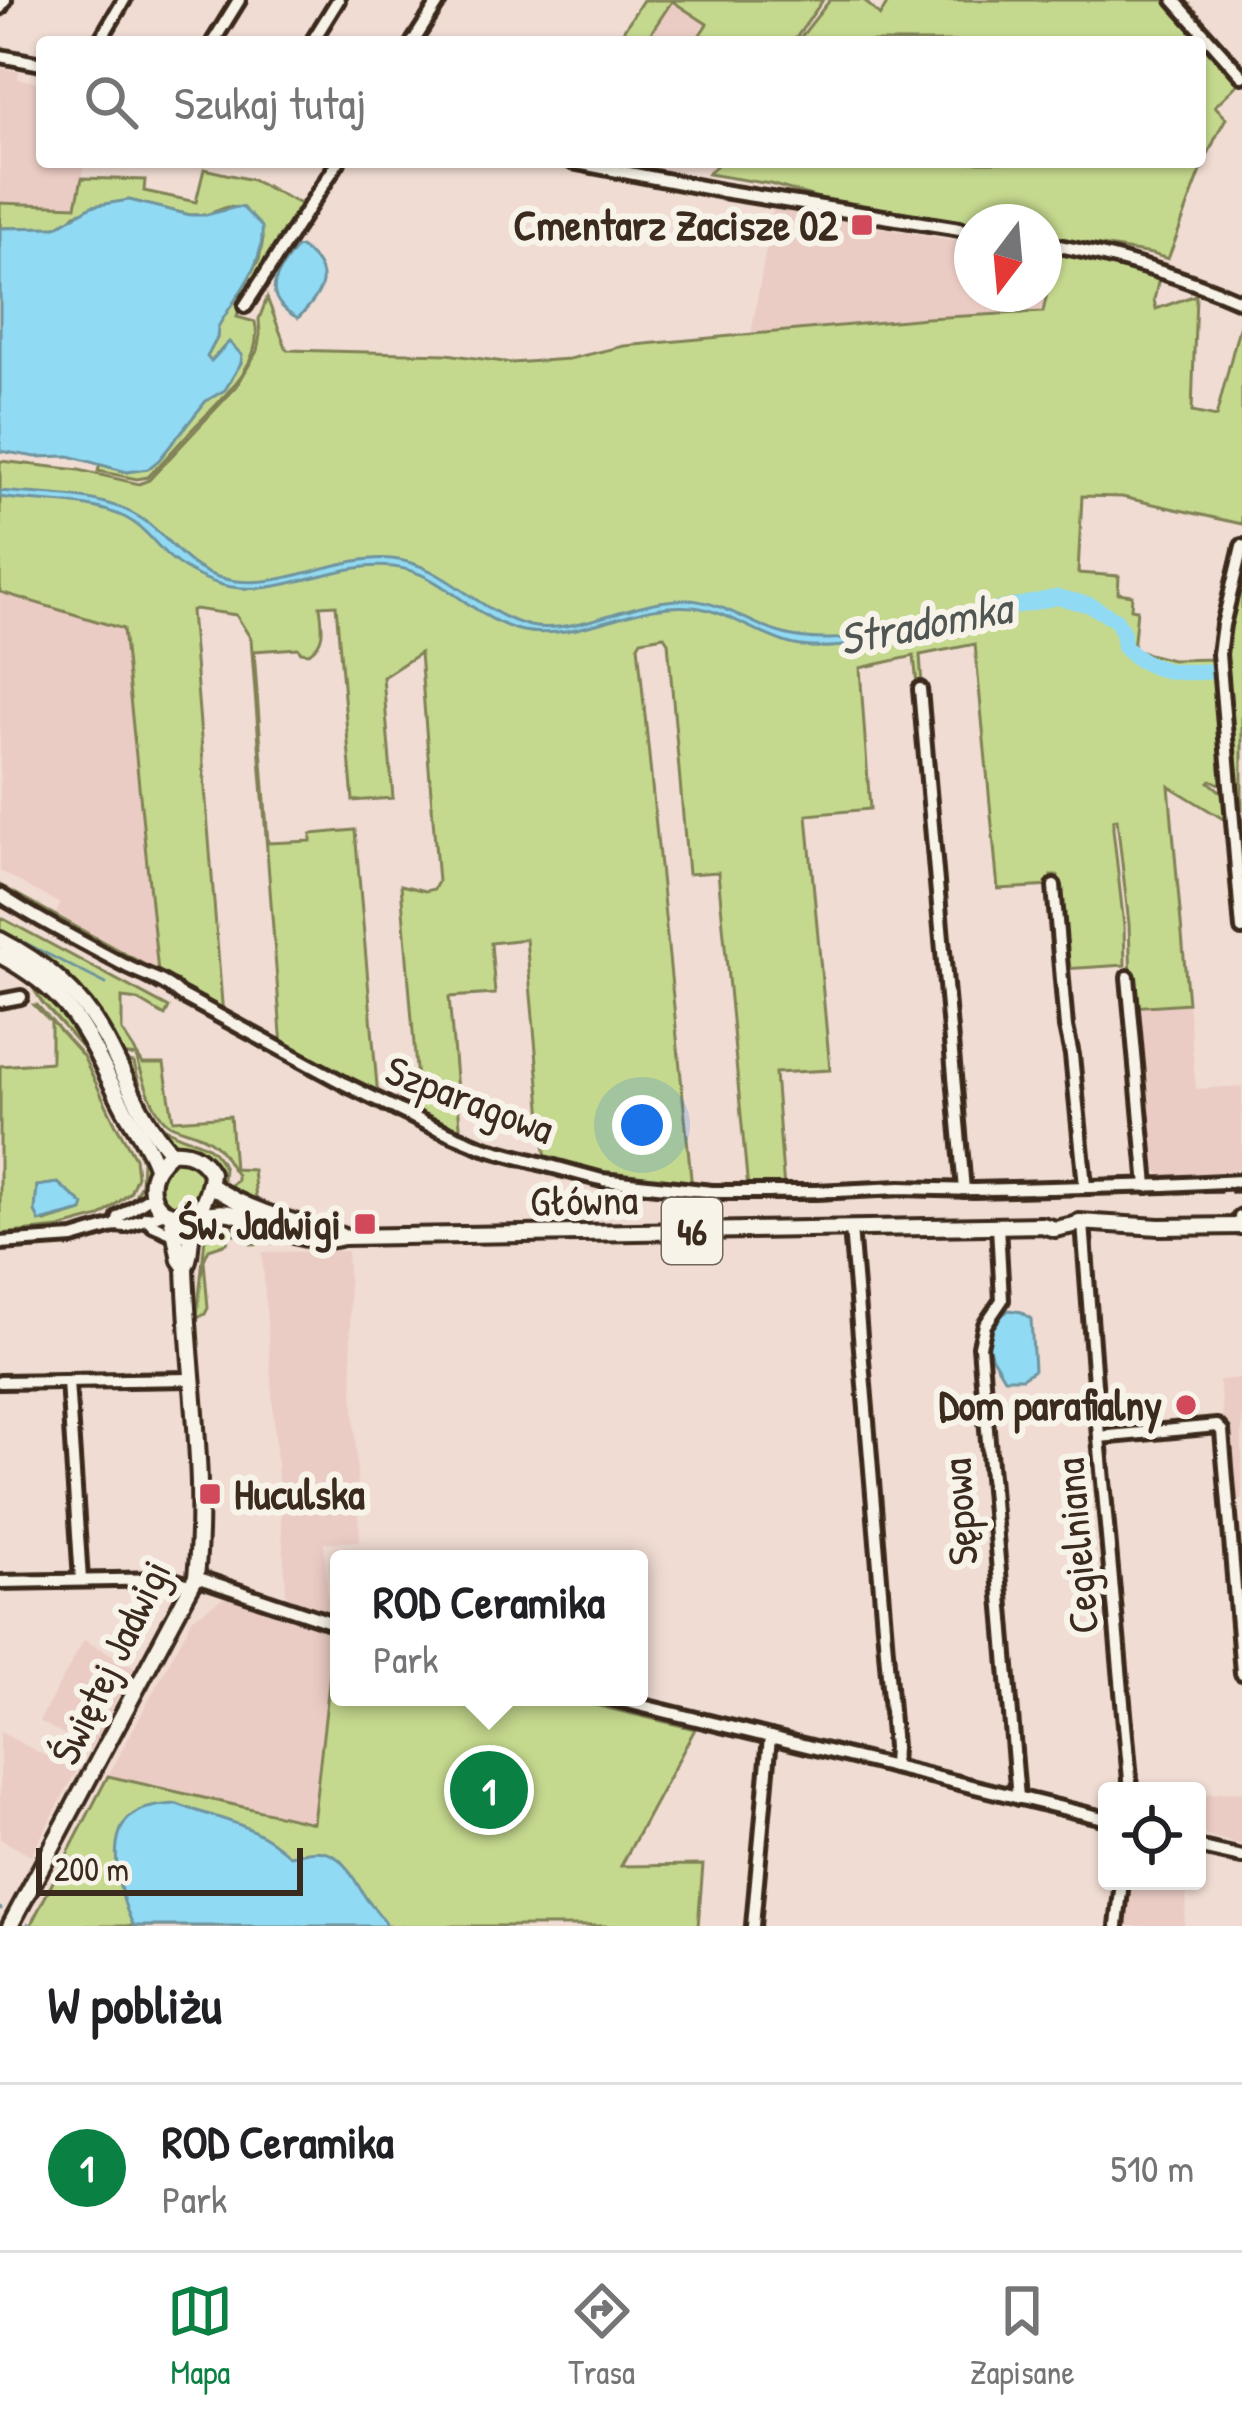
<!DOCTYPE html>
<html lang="pl">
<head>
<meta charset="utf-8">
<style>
  body { margin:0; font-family:"Patrick Hand",sans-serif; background:#f2f2f2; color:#202124 }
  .controls { position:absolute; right:36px; bottom:36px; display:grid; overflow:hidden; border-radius:12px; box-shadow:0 3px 9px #0004 }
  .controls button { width:108px; height:108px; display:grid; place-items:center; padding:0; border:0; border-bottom:3px solid #e0e0e0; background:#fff; color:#202124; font:60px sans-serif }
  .compass { position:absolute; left:954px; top:204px; width:108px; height:108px; border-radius:50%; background:#fff; box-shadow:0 3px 9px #0004; rotate:196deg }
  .scale { position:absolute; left:36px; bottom:30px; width:267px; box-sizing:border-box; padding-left:12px; border:6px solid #3b2a1e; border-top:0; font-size:33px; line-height:42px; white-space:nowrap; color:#3b2a1e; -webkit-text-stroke:9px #f7f3e8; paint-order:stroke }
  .you { position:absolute; left:642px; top:1125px; width:42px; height:42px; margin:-30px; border:9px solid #fff; border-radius:50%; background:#1a73e8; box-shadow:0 0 0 18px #1a73e833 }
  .badge { display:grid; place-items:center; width:78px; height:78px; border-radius:50%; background:#0b8043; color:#fff; font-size:39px; font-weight:700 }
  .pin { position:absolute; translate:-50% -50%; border:6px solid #fff; box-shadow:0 3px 12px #0006 }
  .popup { position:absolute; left:330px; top:1550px; width:318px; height:156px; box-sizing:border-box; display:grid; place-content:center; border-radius:12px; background:#fff; filter:drop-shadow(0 3px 9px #0005); font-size:39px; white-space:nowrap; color:#757577 }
  .popup b { font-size:45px; color:#202124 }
  .popup::after { content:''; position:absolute; left:50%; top:100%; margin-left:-24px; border:24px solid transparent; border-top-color:#fff }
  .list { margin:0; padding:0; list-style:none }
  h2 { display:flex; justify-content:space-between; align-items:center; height:156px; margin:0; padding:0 48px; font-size:51px }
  h2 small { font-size:39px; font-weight:400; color:#757577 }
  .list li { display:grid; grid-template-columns:78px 1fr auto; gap:36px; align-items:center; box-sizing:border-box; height:168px; padding:0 48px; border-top:3px solid #e0e0e0 }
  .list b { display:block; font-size:45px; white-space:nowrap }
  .list p { margin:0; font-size:39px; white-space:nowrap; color:#757577 }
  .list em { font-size:39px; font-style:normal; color:#757577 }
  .icon { flex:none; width:66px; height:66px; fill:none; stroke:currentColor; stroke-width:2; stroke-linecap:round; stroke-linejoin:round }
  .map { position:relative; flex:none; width:1242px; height:1926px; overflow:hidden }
  .search { position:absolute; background:#fff; box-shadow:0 3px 9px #0004; left:36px; right:36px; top:36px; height:132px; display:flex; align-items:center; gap:30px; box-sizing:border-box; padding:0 42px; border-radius:12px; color:#757577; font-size:45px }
  .sheet { height:324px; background:#fff }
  nav { display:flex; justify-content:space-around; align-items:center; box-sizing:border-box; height:168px; border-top:3px solid #e0e0e0; background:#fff; font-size:33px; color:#757577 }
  nav a { display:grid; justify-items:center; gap:6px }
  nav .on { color:#0b8043 }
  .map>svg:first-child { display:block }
  .built { fill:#ebccc4 }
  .green { fill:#c5d98e; stroke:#808256; stroke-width:3; fill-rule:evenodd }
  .water { fill:#91daf3; stroke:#6f949e; stroke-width:3 }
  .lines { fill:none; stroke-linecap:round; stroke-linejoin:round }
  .stream { stroke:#6f949e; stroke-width:3 }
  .river { stroke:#91daf3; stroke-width:16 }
  .minor-casing { stroke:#3b2a1e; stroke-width:20 }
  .major-casing { stroke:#3b2a1e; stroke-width:22 }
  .minor { stroke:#f7f3e8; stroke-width:10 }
  .major { stroke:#f7f3e8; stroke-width:14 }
  .rail { stroke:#3b2a1e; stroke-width:3; stroke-dasharray:18 9; stroke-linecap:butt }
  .poi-dot { fill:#d1495b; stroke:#f7f3e8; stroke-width:4.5 }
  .labels { text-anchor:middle; stroke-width:12; stroke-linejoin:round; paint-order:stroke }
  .shield { fill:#f7f3e8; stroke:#73665b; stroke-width:3 }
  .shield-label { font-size:39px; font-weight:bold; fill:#3b2a1e }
  .poi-label { font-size:42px; font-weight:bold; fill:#3b2a1e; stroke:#f7f3e8; text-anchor:end }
  .street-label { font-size:42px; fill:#3b2a1e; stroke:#f7f3e8 }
  .water-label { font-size:45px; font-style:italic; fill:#505653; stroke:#f7f3e8 }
</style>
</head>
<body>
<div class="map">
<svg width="1242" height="1926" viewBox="0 0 1242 1926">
  <rect width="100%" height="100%" fill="#f0dcd3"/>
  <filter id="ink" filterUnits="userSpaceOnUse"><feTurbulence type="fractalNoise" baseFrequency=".00833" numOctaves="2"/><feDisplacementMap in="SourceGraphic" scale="24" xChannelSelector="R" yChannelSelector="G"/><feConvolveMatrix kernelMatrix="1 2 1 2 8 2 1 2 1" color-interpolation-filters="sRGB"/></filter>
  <g filter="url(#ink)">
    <g class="built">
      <polygon points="643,0 676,0 740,42 616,42"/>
      <polygon points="0,68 19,71 18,79 42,83 42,162 85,162 76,206 0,203"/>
      <polygon points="773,210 972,243 972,294 1044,294 1044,256 1053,258 1043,312 926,318 751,334"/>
      <polygon points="0,592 123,629 158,973 55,916 60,904 0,871"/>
      <polygon points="1188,1003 1196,1089 1242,1086 1242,1169 1169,1177 1152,1170 1138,1007"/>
      <polygon points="347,1251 360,1541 324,1543 329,1618 287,1603 262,1252"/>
      <polygon points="1242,1378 1242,1500 1232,1501 1219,1380"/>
      <polygon points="227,1595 337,1629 313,1823 108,1776 193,1618"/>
      <polygon points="84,1640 134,1667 90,1750 39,1721"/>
      <polygon points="0,1732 76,1772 31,1856 0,1839"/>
      <polygon points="1242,1791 1242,1845 1197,1833 1197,1795"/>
      <polygon points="1128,1881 1188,1881 1184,1926 1125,1926"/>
    </g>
    <g class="green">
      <polygon points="643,0 823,0 793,42 695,42 707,24 672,1 645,42 616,42"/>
      <path d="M830,0h34l16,16 9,-16h282l71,80 -27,26 11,12c-25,44 -39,94 -58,141l-16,-5 -108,-17v-15l-72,1 -150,-24 -52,-15 -62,-10 12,-12h480v-120h-403z"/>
      <path d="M204,169l48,11 54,27 -65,97 -4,13 18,5c11,44 -41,83 -67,112 -13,14 -26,29 -40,43l-11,2 -39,-8 2,-7 27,8 79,-71 19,-12 6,-10 -8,-31 -12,13 -5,-4 11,-19v-11l42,-67 4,-21 -20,-31 -16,-1 -21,8h-16l-61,-15 -54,14 -8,9 -11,4 -56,1v-25l76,3 6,-28 63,2 -1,11 52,11z"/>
      <path d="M1056,251l104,23 -6,26 2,9 40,-14 -4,117 24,5 26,-101v208l-120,-27 -40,-1 -4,77 41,3 -1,17 14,2 -1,14 6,1 -4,40 39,10 42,-1 11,120 -5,5 -9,-4 -2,2 16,13 3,27 -59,-36 19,217 -56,4 -3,-83 -12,-105 -4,1v9l11,97 1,39 -61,4 -6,-93h-7l1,10 -54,3 -23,-245 -55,11 2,30h-5l-3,-29 -54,12 10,141 -63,6 23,255 -55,3 9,116h-36l-30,-317 -30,2 -20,-232 -4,-6 -23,4 -3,5 54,543 -90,-10 -56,-15 -20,-224 -35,4 4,51 -46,3 12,140 -41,-19 -19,-233 24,6 9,-2 4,-7 -18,-229 -37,24 10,121 -40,3 -17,-196 -16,1c2,19 7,35 -11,47l-8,-1 -3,-4 -44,3 14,192 43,-2v-7l44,-4 23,268 -96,-51 -31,-408 -15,-24 -41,-6 -4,2 32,405 -223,-124v-7l158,87 -35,-343 -123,-37v-131l79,9 60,14 10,-4 88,-94 20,-35 3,-16 -1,-16 8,-21 20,52 160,4 64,9 58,-4 55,-13 302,-28 117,-6z"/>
      <polygon points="1242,568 1242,810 1237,809 1235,792 1228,707 1226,645"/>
      <path d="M0,917l169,91 -4,8 -27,-16 -16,-2v33l21,33h21l9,56 57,-4 4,53 19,1 3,30 -20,-8 -5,-7 6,-4v-6c-9,-10 -13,-23 -23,-31 -12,-11 -31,-13 -43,-19 -18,-9 -29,-51 -35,-69l-17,-2 -12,-22 -107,-97z"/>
      <polygon points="0,960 28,977 75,1024 145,1153 149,1171 141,1200 130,1205 141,1184 142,1160 88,1054 42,1002 29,982 0,963"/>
      <path d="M34,1005h3l46,51 32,67 20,35 2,18 -7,17 -30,24 -41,11 -59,6v-168l51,-4v-40zM58,1183l24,28 -37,11 -10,-10 2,-26z"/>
      <path d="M129,1062l5,1c6,23 14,56 36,68 24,14 40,7 54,37l-1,12 11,15c-18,-15 -14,-26 -28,-39 -11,-11 -24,-7 -36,-14 -20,-12 -35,-57 -44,-77z"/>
      <circle cx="181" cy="1183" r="24"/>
      <polygon points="221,1226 237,1228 254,1236 253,1241 258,1243 260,1239 273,1243 251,1244 246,1234 230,1234 227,1243 209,1249 204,1260 208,1308 205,1314 197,1317 205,1238 211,1231"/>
      <polygon points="334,1639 339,1640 339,1697 561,1697 695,1729 621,1866 703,1865 698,1926 30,1926 108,1776 313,1823"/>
    </g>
    <g class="water">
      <path d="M129,200l61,15h16l31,-8 6,1 19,19c3,39 -26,68 -44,100l-1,11 -10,19 4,4 18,-19 13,13 -1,8 -16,27 -19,11 -47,59 -11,9 -21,3 -58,-16 -33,1 -36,-6v-223l56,-1 36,-21z"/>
      <path d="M301,247c34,26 23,45 -3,71 -39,-21 -23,-43 -2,-70z"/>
      <path d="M0,491c48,5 109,1 149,33 26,21 38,44 72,54 57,16 114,-24 171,-19 53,5 87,55 138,67 47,10 109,-30 161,-26 31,3 57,22 86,32 53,17 108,0 161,-13l2,7c-44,11 -110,30 -153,17 -33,-10 -60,-32 -94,-36 -59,-6 -112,35 -170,24 -49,-10 -80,-59 -130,-64 -58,-7 -113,33 -171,18 -20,-6 -40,-16 -56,-31 -13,-13 -24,-28 -40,-36 -38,-19 -85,-14 -126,-21z"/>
      <polygon points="58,1183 84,1205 82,1211 40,1222 35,1212 37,1186"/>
      <polygon points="1009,1310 1022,1312 1031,1319 1034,1370 1022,1378 1004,1378 991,1356 986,1335 998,1318"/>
      <path d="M177,1804c42,16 79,19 113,52 6,-1 12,-3 18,-4 32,-6 42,21 56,43 7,12 17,18 22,31h-252c-14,-25 -30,-88 -3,-110 13,-10 31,-11 46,-12z"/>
    </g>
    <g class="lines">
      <g class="stream">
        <polyline points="0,930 106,984"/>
        <polyline points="0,1908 1,1909"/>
        <polyline points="28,1924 31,1926"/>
      </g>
      <path class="river" d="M917,628l140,-31 33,8 26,15 7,13 1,14c29,29 59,26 97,24"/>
      <defs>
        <g id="minor">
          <polyline points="1174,0 1242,76"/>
          <polyline points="0,8 5,0"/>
          <polyline points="99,42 124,0"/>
          <polyline points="213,42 239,0"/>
          <polyline points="312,42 338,0"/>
          <polyline points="413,42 440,0"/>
          <polyline points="0,56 42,64"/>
          <polyline points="572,162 722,191 972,231"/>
          <path d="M1044,243c69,13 134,31 198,59"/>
          <polyline points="245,306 338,162"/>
          <polyline points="1242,546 1223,625 1219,654 1242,929"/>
          <polyline points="920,689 964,1190"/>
          <polyline points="1054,886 1066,1027 1072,1055 1085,1186"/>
          <path d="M0,895c41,27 85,49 128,72 18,9 37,13 51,27l168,91 82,40 55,23 118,32 110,12h104l84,-4 74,2 191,-5 77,-4"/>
          <polyline points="1128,977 1147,1186"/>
          <polyline points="0,1001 21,997"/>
          <polyline points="146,1217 153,1225 176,1235"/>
          <polyline points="1240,1217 1242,1216"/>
          <polyline points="1083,1223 1099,1437 1131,1791"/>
          <polyline points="117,1225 119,1217 153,1195"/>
          <polyline points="998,1226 1002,1300 985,1325 980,1346 1018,1798"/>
          <polyline points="851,1228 894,1747 893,1767"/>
          <polyline points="0,1243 73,1238 117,1225 125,1226 165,1212"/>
          <polyline points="68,1381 81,1580"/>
          <polyline points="0,1382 191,1379"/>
          <polyline points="1099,1437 1217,1426 1222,1431 1242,1673"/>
          <polyline points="196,1577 339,1625"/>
          <polyline points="0,1582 170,1579 193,1586"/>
          <polyline points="606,1697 1107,1819"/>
          <polyline points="1197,1847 1242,1857"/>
          <polyline points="753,1926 770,1737"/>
          <polyline points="1117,1926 1122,1881"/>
        </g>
        <g id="major">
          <path d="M0,940c44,23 80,52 104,96 22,39 36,84 67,116"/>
          <path d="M0,955c78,42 86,81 124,153 10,19 26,38 32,59"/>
          <path d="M211,1185c24,18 55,29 83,37 17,5 34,6 49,15"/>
          <polyline points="171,1215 180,1260 185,1267"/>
          <polyline points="1079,1222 1159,1227 1242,1226"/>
          <path d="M10,1926l186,-349c11,-102 -8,-207 -11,-310 6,-10 4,-17 6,-28 2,-25 19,-41 20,-66 -9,-16 -22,-23 -40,-21 -12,11 -22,22 -19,40 8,40 56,14 82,22 34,9 73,34 109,23l699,-12 13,4 28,-6"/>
        </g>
      </defs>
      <use href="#minor" class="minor-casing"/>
      <use href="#major" class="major-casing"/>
      <use href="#minor" class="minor"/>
      <use href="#major" class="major"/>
      <polyline class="rail" points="0,906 392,1117 463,1147 557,1177 628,1191 725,1199 1242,1192"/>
    </g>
  </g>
  <g class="poi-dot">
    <rect x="850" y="213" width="24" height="24" rx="6"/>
    <rect x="353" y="1212" width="24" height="24" rx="6"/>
    <circle cx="1186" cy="1405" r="12"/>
    <rect x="198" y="1482" width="24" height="24" rx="6"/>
  </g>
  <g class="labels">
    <rect class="shield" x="662" y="1198" width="60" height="66" rx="9"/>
    <g class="shield-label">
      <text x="692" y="1245">46</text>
    </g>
    <g class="poi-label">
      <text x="838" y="240">Cmentarz Zacisze 02</text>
      <text x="341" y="1239">Św. Jadwigi</text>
      <text x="1162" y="1420">Dom parafialny</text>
      <text x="234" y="1509" text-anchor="start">Huculska</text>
    </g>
    <g class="street-label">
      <text transform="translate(470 1099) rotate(21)" y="15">Szparagowa</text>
      <text transform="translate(584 1200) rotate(-1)" y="15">Główna</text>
      <text transform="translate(959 1512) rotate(-94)" y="15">Sępowa</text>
      <text transform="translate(1076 1546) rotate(-95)" y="15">Cegielniana</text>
      <text transform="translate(110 1662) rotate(-64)" y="15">Świętej Jadwigi</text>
    </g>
    <g class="water-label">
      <text transform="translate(925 623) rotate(-11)" y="16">Stradomka</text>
    </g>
  </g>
</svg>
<div class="controls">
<button><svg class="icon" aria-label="locate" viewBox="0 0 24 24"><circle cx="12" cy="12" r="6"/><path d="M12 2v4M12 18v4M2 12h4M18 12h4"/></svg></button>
</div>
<svg class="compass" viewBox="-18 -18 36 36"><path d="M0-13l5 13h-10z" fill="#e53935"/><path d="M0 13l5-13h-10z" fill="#757577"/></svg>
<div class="scale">200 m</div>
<div class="you"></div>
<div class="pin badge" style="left:489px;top:1790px">1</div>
<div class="popup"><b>ROD Ceramika</b>Park</div>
<div class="search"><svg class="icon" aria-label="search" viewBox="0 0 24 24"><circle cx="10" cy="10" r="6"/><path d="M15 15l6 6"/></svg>Szukaj tutaj</div>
</div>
<section class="sheet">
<h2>W pobliżu<small></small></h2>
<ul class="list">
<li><span class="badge">1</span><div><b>ROD Ceramika</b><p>Park</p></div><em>510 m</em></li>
</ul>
</section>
<nav>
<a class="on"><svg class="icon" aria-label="map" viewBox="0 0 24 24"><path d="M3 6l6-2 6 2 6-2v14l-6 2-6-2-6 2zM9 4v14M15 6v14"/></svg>Mapa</a>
<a><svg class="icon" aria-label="directions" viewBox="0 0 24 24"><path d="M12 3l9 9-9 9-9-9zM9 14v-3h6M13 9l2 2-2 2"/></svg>Trasa</a>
<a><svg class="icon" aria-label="saved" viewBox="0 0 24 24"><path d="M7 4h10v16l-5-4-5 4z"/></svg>Zapisane</a>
</nav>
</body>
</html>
